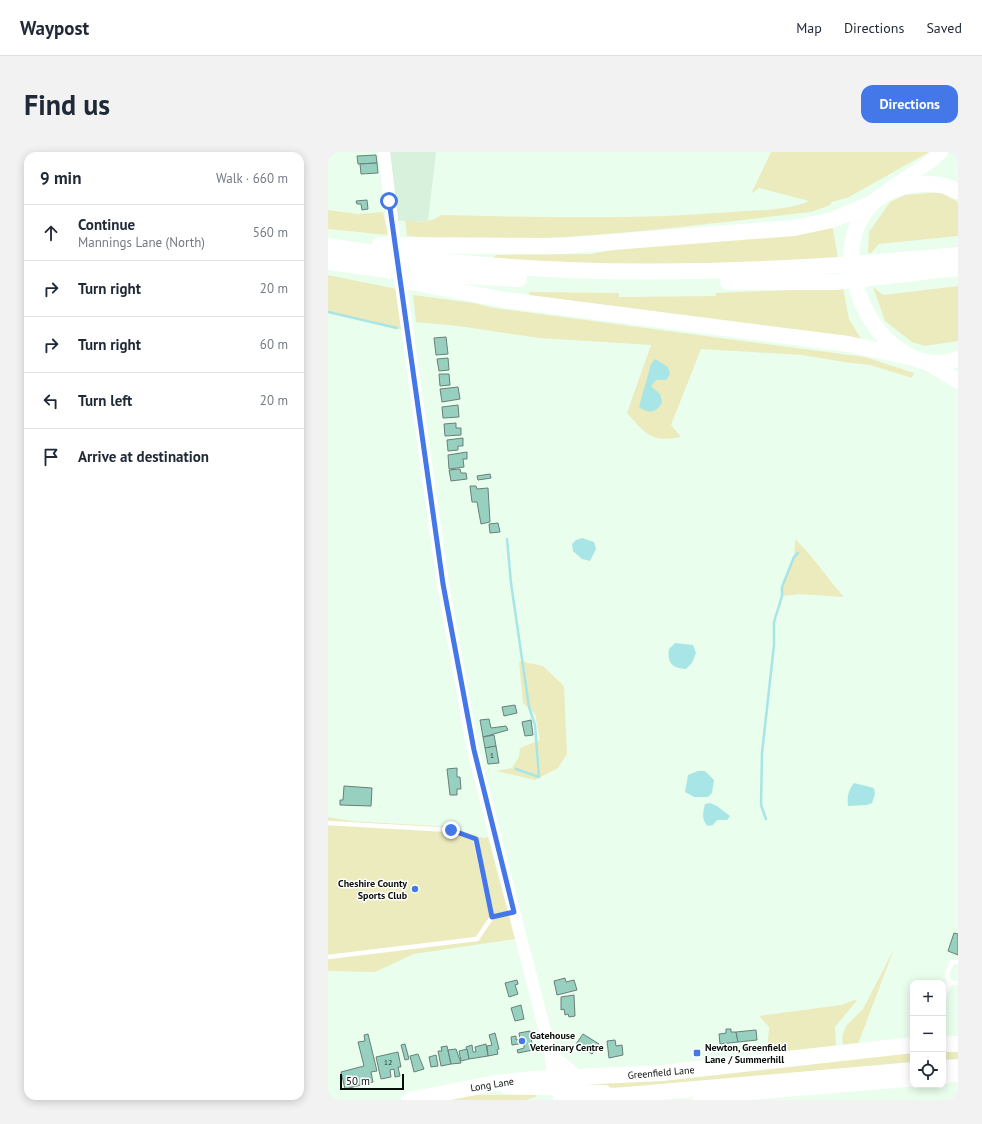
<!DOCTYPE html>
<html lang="en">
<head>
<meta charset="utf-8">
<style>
  body { margin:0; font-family:"PT Sans",sans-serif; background:#f2f2f3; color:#1f2937 }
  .controls { position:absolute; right:12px; bottom:12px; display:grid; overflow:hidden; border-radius:8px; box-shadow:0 2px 10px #0003 }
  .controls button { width:36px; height:36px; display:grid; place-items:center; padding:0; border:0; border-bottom:1px solid #e0e1e3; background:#fff; color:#1f2937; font:20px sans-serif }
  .scale { position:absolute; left:12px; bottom:10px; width:64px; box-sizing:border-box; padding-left:4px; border:2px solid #080e09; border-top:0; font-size:11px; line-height:14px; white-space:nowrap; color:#080e09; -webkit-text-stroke:3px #fff; paint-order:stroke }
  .stop { position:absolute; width:12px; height:12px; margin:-9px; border:3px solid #4477e8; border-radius:50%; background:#fff }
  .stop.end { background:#4477e8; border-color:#fff; box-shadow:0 1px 4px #0008 }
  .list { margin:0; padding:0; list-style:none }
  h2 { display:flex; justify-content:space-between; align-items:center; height:52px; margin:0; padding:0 16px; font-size:17px }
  h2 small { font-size:13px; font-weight:400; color:#747a83 }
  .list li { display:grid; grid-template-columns:26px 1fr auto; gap:12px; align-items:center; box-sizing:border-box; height:56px; padding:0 16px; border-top:1px solid #e0e1e3 }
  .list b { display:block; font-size:15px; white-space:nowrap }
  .list p { margin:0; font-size:13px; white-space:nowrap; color:#747a83 }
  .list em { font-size:13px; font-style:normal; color:#747a83 }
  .icon { flex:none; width:22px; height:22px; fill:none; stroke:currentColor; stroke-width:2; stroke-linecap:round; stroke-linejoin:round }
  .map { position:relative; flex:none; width:630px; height:948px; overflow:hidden; border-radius:12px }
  header { display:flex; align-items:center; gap:24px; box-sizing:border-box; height:56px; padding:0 20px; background:#fff; border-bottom:1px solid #e0e1e3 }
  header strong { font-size:19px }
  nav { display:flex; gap:22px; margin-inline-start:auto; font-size:14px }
  .intro { display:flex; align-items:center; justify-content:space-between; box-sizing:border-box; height:96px; padding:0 24px }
  h1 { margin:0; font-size:28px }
  .button { padding:10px 18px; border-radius:12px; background:#4477e8; color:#fff; font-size:14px; font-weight:700 }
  main { display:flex; gap:24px; padding:0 24px }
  aside { flex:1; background:#fff; border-radius:12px; box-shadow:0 2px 10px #0003 }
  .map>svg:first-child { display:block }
  .built { fill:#d7f1dd }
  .green { fill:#ebebbe }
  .water { fill:#a7e5e6 }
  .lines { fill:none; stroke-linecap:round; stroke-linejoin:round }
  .stream { stroke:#a7e5e6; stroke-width:2.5 }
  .building { fill:#98d0c0; stroke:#688079 }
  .lane { stroke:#fff; stroke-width:4.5 }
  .street { stroke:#fff; stroke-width:9 }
  .secondary { stroke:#fff; stroke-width:12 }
  .primary { stroke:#fff; stroke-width:14 }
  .highway { stroke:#fff; stroke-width:16 }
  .route { stroke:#4477e8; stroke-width:5 }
  .poi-dot { fill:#4477e8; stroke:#fff; stroke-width:1.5 }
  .labels { text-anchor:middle; stroke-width:3; stroke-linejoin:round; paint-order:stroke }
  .number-label { font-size:8px; fill:#2c3e37 }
  .poi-label { font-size:10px; font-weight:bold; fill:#080e09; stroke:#fff; text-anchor:start }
  .street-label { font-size:10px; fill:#080e09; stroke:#fff }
</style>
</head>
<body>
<header>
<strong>Waypost</strong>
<nav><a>Map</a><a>Directions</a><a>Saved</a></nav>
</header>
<div class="intro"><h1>Find us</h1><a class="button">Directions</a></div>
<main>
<aside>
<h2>9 min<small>Walk · 660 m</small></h2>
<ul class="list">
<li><svg class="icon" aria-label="ahead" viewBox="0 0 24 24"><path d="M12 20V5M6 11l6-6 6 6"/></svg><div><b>Continue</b><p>Mannings Lane (North)</p></div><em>560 m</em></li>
<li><svg class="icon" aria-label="right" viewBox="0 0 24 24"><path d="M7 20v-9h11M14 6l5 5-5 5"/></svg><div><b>Turn right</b></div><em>20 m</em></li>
<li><svg class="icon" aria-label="right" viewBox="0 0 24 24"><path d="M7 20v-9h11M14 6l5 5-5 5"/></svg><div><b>Turn right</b></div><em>60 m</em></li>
<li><svg class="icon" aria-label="left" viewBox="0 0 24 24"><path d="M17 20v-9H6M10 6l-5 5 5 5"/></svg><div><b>Turn left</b></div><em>20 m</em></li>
<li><svg class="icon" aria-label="arrive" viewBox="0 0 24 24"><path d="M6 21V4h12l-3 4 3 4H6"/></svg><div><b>Arrive at destination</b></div></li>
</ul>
</aside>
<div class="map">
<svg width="630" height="948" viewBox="0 0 630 948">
  <rect width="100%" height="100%" fill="#eafeee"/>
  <polygon class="built" points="62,0 108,0 100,69 70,69"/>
  <g class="green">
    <path d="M443,0h158l-80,45 -17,5 -2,3 -19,7c-134,15 -269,35 -404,24l-2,-16c12,2 27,3 36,-5 97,2 193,5 290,-3 23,-2 57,-1 78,-11l-50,-13 -8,6z"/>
    <polygon points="612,40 630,50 630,84 551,92 543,101 540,101 541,80 562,50 577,43"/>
    <polygon points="0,58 30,62 55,60 60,83 0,77"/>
    <polygon points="504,72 510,106 492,110 277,113 163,108 168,103 263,102 302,95"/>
    <polygon points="0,123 74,138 80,180 69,176 0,160"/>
    <polygon points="630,134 630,189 597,194 584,190 557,169 545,135 555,143"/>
    <polygon points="515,136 521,167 535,190 201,144 202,140 291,141 291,145 388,144 388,141"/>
    <path d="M85,143l60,8 21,5 371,49 49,16 -2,5 -42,-13 -26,-3 -42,-7 -101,-6 -30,76 10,12c-30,6 -35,-3 -54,-24l24,-68 -112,-7 -81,-12 -42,-4z"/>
    <path d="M467,387c19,18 32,39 49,58l-45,-3 -17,2v-9l12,-30z"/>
    <polygon points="191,509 215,514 236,534 239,602 230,616 207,628 168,619 184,616 191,605 192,596 212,588 207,562 195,551"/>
    <polygon points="0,665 23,669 123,675 155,686 160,685 187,787 86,802 47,820 0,819"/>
    <polygon points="566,797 530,892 515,894 514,885 518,874 535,857"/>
    <polygon points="530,847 507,875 508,894 439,902 441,875 431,864 513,853"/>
    <polygon points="615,898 630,898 630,912 615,913"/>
    <polygon points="585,900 585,915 310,936 262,935 262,931"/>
    <polygon points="142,943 207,943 210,944 198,948 119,948"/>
  </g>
  <g class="water">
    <path d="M327,207l13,8 2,7 -4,6h-10l-5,6 9,8 2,8c-5,11 -13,12 -23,5l12,-43z"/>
    <polygon points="254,386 266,390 268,397 262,409 254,407 245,399 244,392 248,388"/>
    <path d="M347,491l18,2 3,8 -4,10 -6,6c-14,-1 -19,-6 -17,-20z"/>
    <polygon points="370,619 377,619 386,628 384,641 380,645 366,645 357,640 360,623"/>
    <path d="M526,631l20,5 1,6 -3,9 -5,2 -19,1c-1,-10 0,-15 6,-23z"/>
    <path d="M382,651l7,3 13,10 -3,4h-10l-4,5 -5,1c-7,-6 -5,-14 -3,-22z"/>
  </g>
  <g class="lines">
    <g class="stream">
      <polyline points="0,160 69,176"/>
      <polyline points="179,387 183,431 201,555 207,573 211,625 188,617"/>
      <polyline points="438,667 433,653 434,601 446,493 446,470 454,444 454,435 466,405 470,401"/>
    </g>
  </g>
  <g class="building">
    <polygon points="48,3 49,11 30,12 29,4"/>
    <polygon points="49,11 50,21 33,22 32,12"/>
    <polygon points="39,48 40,57 34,58 33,52 29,52 28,49"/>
    <polygon points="118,185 120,202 108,203 106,186"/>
    <polygon points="120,206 121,218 111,219 109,207"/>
    <polygon points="111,222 121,222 122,233 112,234"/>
    <polygon points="130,235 132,247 114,250 112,237"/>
    <polygon points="130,253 131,265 115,266 114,255"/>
    <polygon points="128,271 128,276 133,276 133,283 117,284 116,272"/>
    <polygon points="135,286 135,294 130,294 130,298 120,299 119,288"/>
    <polygon points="139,300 139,307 135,307 136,315 121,317 120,303"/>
    <polygon points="132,317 133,321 138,321 139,327 123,329 121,318"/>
    <polygon points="162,322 163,326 150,328 149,324"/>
    <polygon points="142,334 148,334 149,337 160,336 162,370 153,372 149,350 144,350"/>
    <polygon points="170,371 172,380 162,381 161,372"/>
    <polygon points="187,553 189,561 176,564 174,555"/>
    <polygon points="161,567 163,576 178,574 180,578 155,585 152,568"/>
    <polygon points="203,568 205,583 197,584 194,570"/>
    <polygon points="166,583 168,594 157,596 155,585"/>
    <polygon points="168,594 171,611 160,612 157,596"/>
    <polygon points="129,616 129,625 132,625 133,637 129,637 129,643 122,643 119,617"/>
    <polygon points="16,634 44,636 43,654 12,653 12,648 15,648"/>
    <polygon points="626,781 630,782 630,803 620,799"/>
    <polygon points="237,826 238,830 246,828 249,838 229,843 226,829"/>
    <polygon points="189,828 190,832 187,833 190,842 181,845 177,831"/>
    <polygon points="246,843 247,864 241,865 240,862 237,863 236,857 233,858 233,845"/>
    <polygon points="193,853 196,867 187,869 183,856"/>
    <polygon points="398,877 403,877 403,880 408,880 410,890 392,892 391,882 398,881"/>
    <polygon points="428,878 429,888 410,890 408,880"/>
    <polygon points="202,879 205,898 190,901 189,898 196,896 196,891 184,893 183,885 188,884 188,888 192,887 191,881"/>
    <polygon points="167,881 171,897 169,898 170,902 160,904 159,894 164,893 161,883"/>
    <polygon points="40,882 49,919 43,920 45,930 17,937 13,920 36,914 30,890 37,889 36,883"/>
    <polygon points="255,882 271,892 264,902 248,892"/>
    <polygon points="287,888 288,894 294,893 295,903 281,906 279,889"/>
    <polygon points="77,892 81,907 77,908 73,893"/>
    <polygon points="158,892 160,904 141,907 138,895 144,893 145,900 148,900 147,895"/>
    <polygon points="119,894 123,912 113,914 110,899 114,899 113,895"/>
    <polygon points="128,897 133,911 123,912 120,898"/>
    <polygon points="139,897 141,907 133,909 131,899"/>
    <polygon points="70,900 73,915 70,915 72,924 67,925 66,917 62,918 63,925 53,927 48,905"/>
    <polygon points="90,902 96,917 86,920 82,904"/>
    <polygon points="108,903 110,914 103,915 101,905"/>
  </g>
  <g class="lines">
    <g class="lane">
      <polyline points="0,671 123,678 147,687 164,765 149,787 0,805"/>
      <polyline points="164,765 185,760"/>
      <polyline points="621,831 630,831"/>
      <polyline points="615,849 621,831 619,822 624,810 630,810"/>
    </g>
    <g class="street">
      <polyline points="615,927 630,925"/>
      <polyline points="369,948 585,930"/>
    </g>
    <g class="secondary">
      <polyline points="56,0 68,100"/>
      <path d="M71,120l44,312 30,166 75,293c5,19 4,38 12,57"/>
      <polyline points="223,897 230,908 251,925"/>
      <polyline points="178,936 277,939"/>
    </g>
    <polyline class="primary" points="561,37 602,10 613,0"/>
    <g class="highway">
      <path d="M630,39c-18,-9 -37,-9 -56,-4 -103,30 -29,204 56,172"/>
      <polyline points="52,93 233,94 466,76 504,68 544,51"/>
      <path d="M0,94c213,35 416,30 630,9"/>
      <polyline points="0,110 81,121 191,127"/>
      <polyline points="78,129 177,148 520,192 586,206"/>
      <polyline points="400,130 507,130 630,116"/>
      <polyline points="599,210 630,229"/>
      <polyline points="615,892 630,892"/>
      <polyline points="615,916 630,915"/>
      <polyline points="81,948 168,931 205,927 334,921 585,893"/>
      <polyline points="241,948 585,918"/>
    </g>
  </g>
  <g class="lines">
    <polyline class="route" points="61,49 115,432 146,598 186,760 164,765 148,687 123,678"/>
  </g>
  <g class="poi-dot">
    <circle cx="87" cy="737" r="4"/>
    <circle cx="194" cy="889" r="4"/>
    <rect x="365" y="897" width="8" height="8" rx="2"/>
  </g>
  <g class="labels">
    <g class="number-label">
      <text x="164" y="606">1</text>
      <text x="60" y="913">12</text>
    </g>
    <g class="poi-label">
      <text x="79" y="735" text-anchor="end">Cheshire County<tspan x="79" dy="12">Sports Club</tspan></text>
      <text x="202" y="887">Gatehouse<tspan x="202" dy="12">Veterinary Centre</tspan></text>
      <text x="377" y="899">Newton, Greenfield<tspan x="377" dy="12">Lane / Summerhill</tspan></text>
    </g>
    <g class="street-label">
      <text transform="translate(333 920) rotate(-5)" y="4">Greenfield Lane</text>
      <text transform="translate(164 932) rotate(-9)" y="4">Long Lane</text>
    </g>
  </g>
</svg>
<div class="controls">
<button>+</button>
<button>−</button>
<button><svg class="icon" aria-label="locate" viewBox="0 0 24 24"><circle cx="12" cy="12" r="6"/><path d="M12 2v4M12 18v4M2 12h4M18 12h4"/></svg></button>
</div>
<div class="scale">50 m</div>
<div class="stop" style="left:61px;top:49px"></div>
<div class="stop end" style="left:123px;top:678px"></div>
</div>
</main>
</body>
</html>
